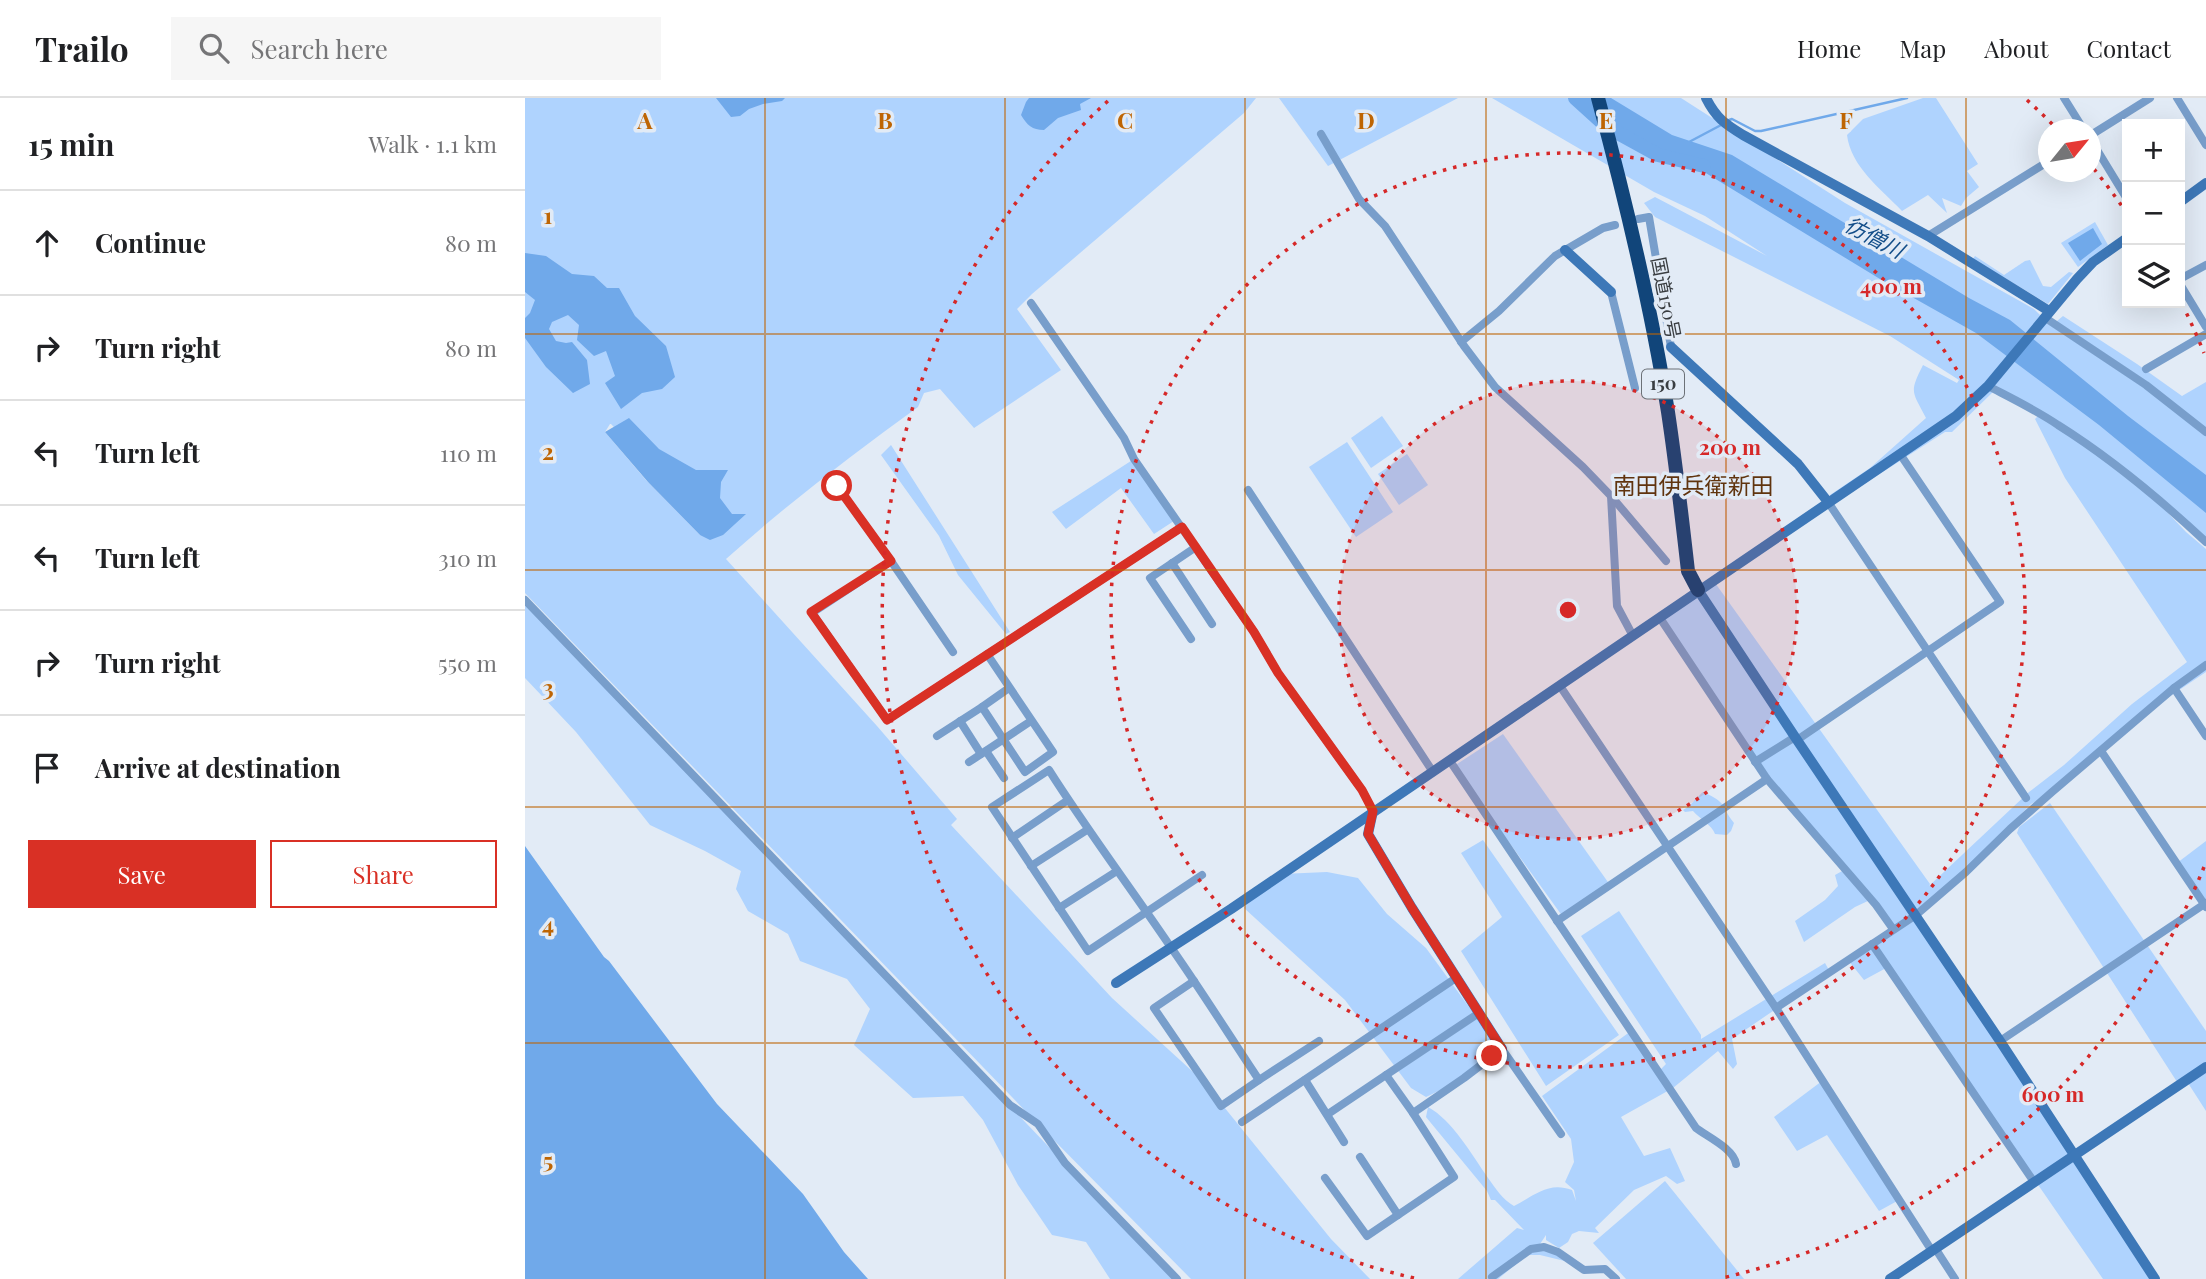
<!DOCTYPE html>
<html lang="en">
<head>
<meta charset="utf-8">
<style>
  body { margin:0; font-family:"Playfair Display","Noto Sans JP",serif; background:#f6f6f6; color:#202124 }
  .controls { position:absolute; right:21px; top:21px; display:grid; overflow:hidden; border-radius:0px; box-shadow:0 7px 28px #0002 }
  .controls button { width:63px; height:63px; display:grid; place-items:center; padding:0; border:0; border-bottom:2px solid #e0e0e0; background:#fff; color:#202124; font:35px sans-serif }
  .compass { position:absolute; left:1513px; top:21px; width:63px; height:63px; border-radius:50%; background:#fff; box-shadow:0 7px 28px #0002; rotate:60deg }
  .stop { position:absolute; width:21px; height:21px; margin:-16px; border:5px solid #d93025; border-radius:50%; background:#fff }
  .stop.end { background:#d93025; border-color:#fff; box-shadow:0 2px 7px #0008 }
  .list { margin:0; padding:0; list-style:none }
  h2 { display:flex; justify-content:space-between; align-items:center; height:91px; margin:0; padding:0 28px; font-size:30px }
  h2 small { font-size:23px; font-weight:400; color:#757577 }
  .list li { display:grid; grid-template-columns:46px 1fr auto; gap:21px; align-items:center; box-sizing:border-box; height:105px; padding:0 28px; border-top:2px solid #e0e0e0 }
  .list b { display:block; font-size:26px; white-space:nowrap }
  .list em { font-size:23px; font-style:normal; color:#757577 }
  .actions { display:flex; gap:14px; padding:21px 28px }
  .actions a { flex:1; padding:16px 0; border:2px solid #d93025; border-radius:0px; text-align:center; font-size:24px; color:#d93025 }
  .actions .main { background:#d93025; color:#fff }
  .icon { flex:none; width:38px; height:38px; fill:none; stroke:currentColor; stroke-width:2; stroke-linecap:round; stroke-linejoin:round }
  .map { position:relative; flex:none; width:1681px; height:1181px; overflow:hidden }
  header { display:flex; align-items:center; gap:42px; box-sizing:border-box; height:98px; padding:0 35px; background:#fff; border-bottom:2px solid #e0e0e0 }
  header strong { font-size:33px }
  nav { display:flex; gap:38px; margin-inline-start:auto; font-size:24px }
  .search { width:490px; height:63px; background:#f6f6f6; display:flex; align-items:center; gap:18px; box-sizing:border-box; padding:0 24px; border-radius:0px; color:#757577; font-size:26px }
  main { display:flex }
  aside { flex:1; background:#fff }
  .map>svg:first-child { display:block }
  .green { fill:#afd3fe; fill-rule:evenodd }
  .water { fill:#70a9ea }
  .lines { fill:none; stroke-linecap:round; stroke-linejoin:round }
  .stream { stroke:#70a9ea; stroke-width:2.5 }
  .river { stroke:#70a9ea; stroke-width:14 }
  .street { stroke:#789ecb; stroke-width:8 }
  .secondary { stroke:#3d78b8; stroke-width:10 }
  .highway { stroke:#11457a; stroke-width:14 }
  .route { stroke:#d93025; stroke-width:9 }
  .grid { fill:none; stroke:#be6503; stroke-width:2; stroke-opacity:0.55 }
  .ring { fill:none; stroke:#d62828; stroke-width:3.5; stroke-dasharray:3.5 7 }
  .labels { text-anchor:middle; stroke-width:7; stroke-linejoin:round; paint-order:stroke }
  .shield { fill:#e2ebf6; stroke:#6c7177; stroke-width:2 }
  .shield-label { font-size:18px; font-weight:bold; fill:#393d41 }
  .street-label { font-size:19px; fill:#393d41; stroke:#e2ebf6 }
  .water-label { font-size:21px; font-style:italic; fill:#134e89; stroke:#e2ebf6 }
  .quarter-label { font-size:23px; fill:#60340e; stroke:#e2ebf6 }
  .grid-label { font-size:23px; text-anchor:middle; font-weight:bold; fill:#be6503; stroke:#e2ebf6; stroke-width:7; stroke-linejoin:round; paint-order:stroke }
  .centre { fill:#d62828; stroke:#e2ebf6; stroke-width:3.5 }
  .ring-label { font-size:21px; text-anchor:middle; font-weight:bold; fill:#d62828; stroke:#e2ebf6; stroke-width:7; stroke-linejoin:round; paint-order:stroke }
</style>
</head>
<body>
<header>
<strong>Trailo</strong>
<div class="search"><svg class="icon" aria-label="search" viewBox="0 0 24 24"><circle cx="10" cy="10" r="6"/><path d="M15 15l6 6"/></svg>Search here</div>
<nav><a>Home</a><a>Map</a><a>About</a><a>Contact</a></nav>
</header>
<main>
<aside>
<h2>15 min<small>Walk · 1.1 km</small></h2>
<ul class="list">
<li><svg class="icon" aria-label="ahead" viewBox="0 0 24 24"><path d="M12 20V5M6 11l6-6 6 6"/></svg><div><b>Continue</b></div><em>80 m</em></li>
<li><svg class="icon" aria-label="right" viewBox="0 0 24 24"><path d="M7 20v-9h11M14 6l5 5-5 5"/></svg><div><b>Turn right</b></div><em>80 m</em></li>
<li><svg class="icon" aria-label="left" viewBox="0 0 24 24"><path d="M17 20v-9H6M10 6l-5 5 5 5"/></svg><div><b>Turn left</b></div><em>110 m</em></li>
<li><svg class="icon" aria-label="left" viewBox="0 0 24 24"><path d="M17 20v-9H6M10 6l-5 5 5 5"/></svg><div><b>Turn left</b></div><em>310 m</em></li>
<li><svg class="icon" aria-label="right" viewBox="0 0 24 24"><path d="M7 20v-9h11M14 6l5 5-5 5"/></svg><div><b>Turn right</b></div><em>550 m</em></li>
<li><svg class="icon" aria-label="arrive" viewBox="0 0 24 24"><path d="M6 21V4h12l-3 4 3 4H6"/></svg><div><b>Arrive at destination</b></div></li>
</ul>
<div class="actions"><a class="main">Save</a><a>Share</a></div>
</aside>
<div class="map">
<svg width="1681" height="1181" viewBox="0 0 1681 1181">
  <rect width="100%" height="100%" fill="#e2ebf6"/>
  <g class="green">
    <path d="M0,0h731l-12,15 -212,181 -15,15 44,61 -87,58 -34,-39 -16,4 -6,14c-66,48 -131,97 -192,152l151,167 80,93 -6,6 161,173 91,83 128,158 39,40h-179l-153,-155 -513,-531zM85,326h1l106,113 -17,-2 -55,-56 -40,-47z"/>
    <polygon points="754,0 933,0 803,68"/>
    <path d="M967,0h189l164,105 189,106 17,17 12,-10 74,48 45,32 24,-14v160l-40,-31 20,21 20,17v123l-64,43 -90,77 -21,12 -74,76 -41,35 234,364h-47l-215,-312 -24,13 -16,-20 45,-30 -23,-30 -15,7 -51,35 -9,-21 30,-21 13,-14 -3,-11 9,-5 -74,-93 -110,-159 53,-38 217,304 -1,2 100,-94 35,-27 68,-61 55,-42 -122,-184 -30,-59 4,-4 -44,-25 -43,42h-7l-109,70 -6,-7 40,-27 56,-50c-14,-27 -17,-25 -3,-53l34,18 2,-3 -69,-44 -235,-119 -11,-14 11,-6 112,59 -62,-40 -51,-24z"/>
    <path d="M1398,0h13l42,66 -11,7 12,16 -13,11 -5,8 -19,-8 5,15 -19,-18 -26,16c-21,-22 -51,-44 -55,-76l16,-16z"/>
    <polygon points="1570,124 1583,147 1553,169 1536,145"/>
    <polygon points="1450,158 1479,177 1500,163 1505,162 1518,188 1526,189 1544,174 1548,175 1523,206 1448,161"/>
    <polygon points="857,318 878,348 846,370 826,340"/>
    <polygon points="822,344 868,414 831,439 784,369"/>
    <polygon points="366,347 485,534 481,536 433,477 414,438 356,357"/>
    <polygon points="882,356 903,387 874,407 853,376"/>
    <polygon points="609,361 652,421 629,436 596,390 541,431 527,414"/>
    <polygon points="0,500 650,1181 585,1181 561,1144 527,1137 493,1087 458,1022 438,998 388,1000 329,947 345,911 322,881 275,863 263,836 223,813 211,791 216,773 180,753 125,727 51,634 0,580"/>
    <polygon points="978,636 1085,787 1038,819 929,668"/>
    <path d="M1178,694c25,11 17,13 31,31l-3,8 -4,4 -12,-1c-3,-9 -15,-15 -22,-23l-8,1 -2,-2c8,-4 13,-12 20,-18z"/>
    <polygon points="1525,705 1681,933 1681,969 1654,987 1492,735 1494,729"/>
    <polygon points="958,742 1094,937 1021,988 936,853 977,819 936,755"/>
    <polygon points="1681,743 1681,806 1652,765"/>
    <path d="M802,774l31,6 29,36 39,34 67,92c-9,30 -41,45 -67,57l-15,-9 -66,-88 -101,-92 12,-16 26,-18z"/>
    <path d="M1094,813l82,124v4l124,-76 5,9 -98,67 5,25 -4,5 -15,-18 -45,37 -52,29 23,39 26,-8 15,33 -8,3 -11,-8 -32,14 -39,38 4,5 -20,-2 -7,3 -4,8 -9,6 -13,-8v-5l-6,9 33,19 -33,-8h-13l-29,24h-40l59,-51 7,2 -29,-30h-4l-4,-9 -61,-74 2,-10c24,13 44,48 60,71 8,11 14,21 26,28 20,-10 34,-25 58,-16l4,11 -2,-11 -9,-8 9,-20 -3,-23 -29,-43 89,-65 28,40 7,-7 -85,-128z"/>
    <polygon points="1681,971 1681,1013 1663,985"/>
    <polygon points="1297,983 1374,1102 1354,1113 1302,1037 1272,1053 1249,1019"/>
    <polygon points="1140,1083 1219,1181 1101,1181 1068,1145"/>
  </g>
  <g class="water">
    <polygon points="191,0 260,0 257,3 238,6 224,11 215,18 206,19"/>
    <path d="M504,0h62l-11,6 1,6 -23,8 -14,12c-12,0 -17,-5 -23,-15l5,-13z"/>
    <polygon points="1048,0 1086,0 1147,37 1207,57 1444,200 1485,222 1603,318 1681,377 1681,415 1574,327 1451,235 1355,181 1161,63 1082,29"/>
    <polygon points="1568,130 1577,146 1555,163 1543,145"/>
    <polygon points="0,155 21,158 47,176 69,178 82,190 94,190 110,218 141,248 150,279 137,291 117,295 96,311 80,285 90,278 81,253 69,258 52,242 54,227 43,217 27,224 24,231 31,243 41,245 47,244 62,262 65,286 48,295 21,269 0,240 0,220 5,215 10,202 0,194"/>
    <polygon points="104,320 134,351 171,372 203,372 196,384 195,400 207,416 221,416 198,437 185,442 175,437 123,384 80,334"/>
    <polygon points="0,748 79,859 84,863 192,1006 278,1096 319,1154 343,1181 0,1181"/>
  </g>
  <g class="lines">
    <g class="stream">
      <polyline points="1204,22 1207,21 1230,33 1236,33 1382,0"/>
      <polyline points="1164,44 1198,26"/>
    </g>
    <polyline class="river" points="1050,0 1082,29 1133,57 1179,68"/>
    <g class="street">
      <polyline points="1539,0 1559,32"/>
      <polyline points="1652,0 1681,47"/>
      <polyline points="796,36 834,101 860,128 939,248 970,289 1058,369 1086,398 1141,463"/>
      <polyline points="1566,37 1625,0"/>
      <polyline points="1566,42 1602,101"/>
      <polyline points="1113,121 1124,119 1146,249"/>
      <polyline points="1403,138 1524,63"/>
      <polyline points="1655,181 1681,167"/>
      <polyline points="1655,186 1681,229"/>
      <polyline points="1086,194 1110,290"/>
      <polyline points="506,205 599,340 609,361 729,534 753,575 837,692 848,713"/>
      <polyline points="1519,219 1621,287 1681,334"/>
      <polyline points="936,244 974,213 1030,158 1078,130 1090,127"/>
      <polyline points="1621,271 1681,236"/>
      <path d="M1463,288c23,12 48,24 70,39 51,32 104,76 148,117"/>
      <polyline points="312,388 366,463 287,515 362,622 657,429"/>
      <polyline points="723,392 908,674"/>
      <polyline points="1086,398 1092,508 1108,538"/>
      <polyline points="1303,404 1501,700"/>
      <polyline points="366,463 428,554"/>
      <polyline points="647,465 687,526"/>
      <polyline points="0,502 485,1007 513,1026 540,1065 652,1181"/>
      <polyline points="1135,520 1242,681 1351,807 1368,831"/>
      <polyline points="666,541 625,480 671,449"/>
      <polyline points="462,556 528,654 500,674 457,609 484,590"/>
      <polyline points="1035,588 1251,910 1407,1153"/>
      <polyline points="1649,590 1681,638"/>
      <polyline points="435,623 456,656"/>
      <polyline points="412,638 457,609"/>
      <polyline points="1272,642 1475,504 1375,356"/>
      <polyline points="461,653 479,680"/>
      <polyline points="1576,653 1681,809"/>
      <path d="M925,663l246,367c12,9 38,21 40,36"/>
      <polyline points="444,664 506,623"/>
      <polyline points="1230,664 1270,639"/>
      <polyline points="487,740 543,702"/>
      <polyline points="506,768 562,732"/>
      <path d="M677,777l-114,76 -96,-144 57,-37c38,60 81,117 121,176 31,44 59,89 89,134l60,-39"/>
      <polyline points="534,810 592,773"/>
      <polyline points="1032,823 1242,681"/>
      <polyline points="1347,846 1509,1084"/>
      <polyline points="669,883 629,910 696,1008 734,982"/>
      <polyline points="1251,910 1391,817 1441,774 1485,731 1527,694 1649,590 1681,567"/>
      <polyline points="1475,943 1681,805"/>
      <polyline points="861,977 954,915"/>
      <polyline points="780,982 819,1044"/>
      <polyline points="803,1016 861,977 888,1015 939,980 977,951 1036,1036"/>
      <polyline points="717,1024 931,880"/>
      <polyline points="800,1080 842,1138 873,1117 835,1059"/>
      <polyline points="873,1117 929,1079 888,1015"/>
      <polyline points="1410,1150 1430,1181"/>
      <polyline points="967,1179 1006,1151 1019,1149 1033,1154 1059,1172 1080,1171 1091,1181"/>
    </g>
    <g class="secondary">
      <path d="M1181,0c10,20 19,26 37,37l185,101 121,75"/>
      <polyline points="1655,104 1681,85"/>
      <polyline points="1040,152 1086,194"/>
      <polyline points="1146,249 1273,366 1303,404"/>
      <polyline points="1173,492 1270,639 1475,943 1630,1181"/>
      <polyline points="848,713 843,736 887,810 977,951"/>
      <polyline points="591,885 706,811 1431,318 1463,288 1552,181 1568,164 1602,140"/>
      <polyline points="1365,1181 1681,969"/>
    </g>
    <path class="highway" d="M1073,0c28,104 53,208 70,314 8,53 14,106 20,159l10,19"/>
  </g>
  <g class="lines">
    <polyline class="route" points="312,388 366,463 286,514 362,622 657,429 729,534 753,575 837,692 848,713 843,736 887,810 977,951 967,958"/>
  </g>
  <path class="grid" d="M240,0v1181M480,0v1181M720,0v1181M961,0v1181M1201,0v1181M1441,0v1181M0,236h1681M0,472h1681M0,709h1681M0,945h1681"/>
  <circle cx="1043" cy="512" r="229" fill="#d62828" fill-opacity=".12"/>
  <g class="ring">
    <circle cx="1043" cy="512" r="229"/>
    <circle cx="1043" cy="512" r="457"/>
    <path d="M1679 769A686 686 0 0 1 1197 1180M889 1180A686 686 0 0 1 584 2M1502 2A686 686 0 0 1 1532 31M1569 71A686 686 0 0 1 1601 114M1657 206A686 686 0 0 1 1679 255"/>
  </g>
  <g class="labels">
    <rect class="shield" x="1117" y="271.5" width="42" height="29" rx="5"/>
    <g class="shield-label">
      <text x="1138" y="292">150</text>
    </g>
    <g class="street-label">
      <text transform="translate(1141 200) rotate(79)" y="7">国道150号</text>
    </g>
    <g class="water-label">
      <text transform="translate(1349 140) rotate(28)" y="7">彷僧川</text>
    </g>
    <g class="quarter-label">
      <text x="1168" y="396">南田伊兵衛新田</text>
    </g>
  </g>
  <g class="grid-label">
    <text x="120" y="31">A</text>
    <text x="360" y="31">B</text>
    <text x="600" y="31">C</text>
    <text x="841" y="31">D</text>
    <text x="1081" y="31">E</text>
    <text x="1321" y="31">F</text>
    <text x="23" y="126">1</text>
    <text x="23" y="362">2</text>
    <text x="23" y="598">3</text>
    <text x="23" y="835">4</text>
    <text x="23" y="1071">5</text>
  </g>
  <circle cx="1043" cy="512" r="10" class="centre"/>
  <g class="ring-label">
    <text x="1366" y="196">400 m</text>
    <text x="1205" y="357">200 m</text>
    <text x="1528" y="1004">600 m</text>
  </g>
</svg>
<div class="controls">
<button>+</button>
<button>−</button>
<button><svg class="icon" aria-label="layers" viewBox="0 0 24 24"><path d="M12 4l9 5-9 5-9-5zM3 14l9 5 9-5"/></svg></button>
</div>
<svg class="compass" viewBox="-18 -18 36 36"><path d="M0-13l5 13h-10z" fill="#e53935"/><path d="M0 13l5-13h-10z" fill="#757577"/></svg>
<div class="stop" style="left:312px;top:388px"></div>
<div class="stop end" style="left:967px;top:958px"></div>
</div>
</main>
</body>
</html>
